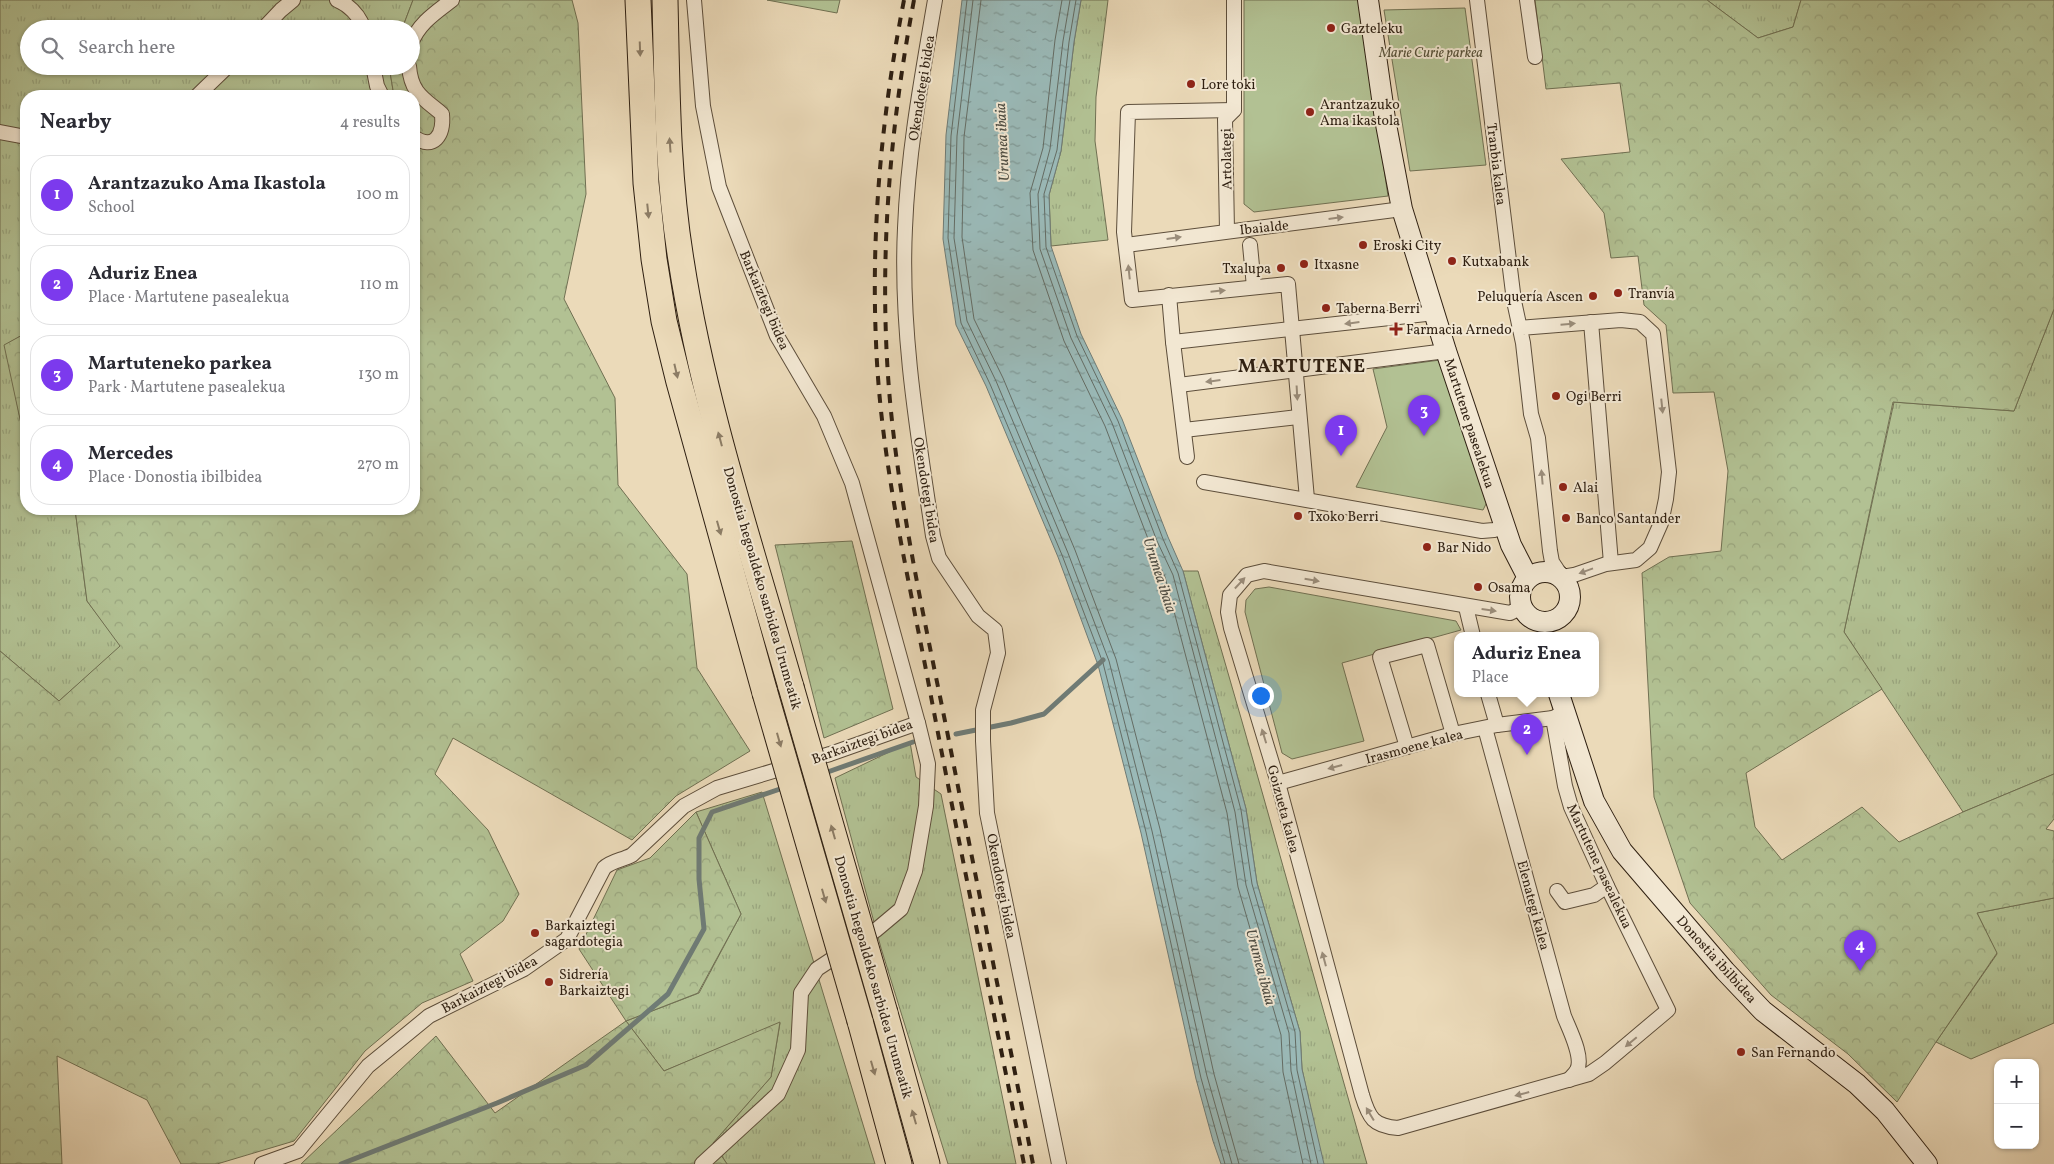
<!DOCTYPE html>
<html lang="en">
<head>
<meta charset="utf-8">
<style>
  body { margin:0; font-family:Vollkorn,serif; background:#f2f2f3; color:#2b2b33 }
  .controls { position:absolute; right:15px; bottom:15px; display:grid; overflow:hidden; border-radius:10px; box-shadow:0 1px 4px #0004 }
  .controls button { width:45px; height:45px; display:grid; place-items:center; padding:0; border:0; border-bottom:1px solid #e1e1e2; background:#fff; color:#2b2b33; font:25px sans-serif }
  .you { position:absolute; left:1260px; top:695px; width:18px; height:18px; margin:-12px; border:4px solid #fff; border-radius:50%; background:#1a73e8; box-shadow:0 0 0 8px #1a73e833 }
  .badge { display:grid; place-items:center; width:32px; height:32px; border-radius:50%; background:#7c3aed; color:#fff; font-size:16px; font-weight:700 }
  .pin { position:absolute; translate:-50% -41px; filter:drop-shadow(0 1px 2px #0008) }
  .pin::after { content:''; position:absolute; top:26px; width:18px; height:15px; background:inherit; clip-path:polygon(0 0,100% 0,50% 100%) }
  .popup { position:absolute; left:1454px; top:632px; width:145px; height:65px; box-sizing:border-box; display:grid; place-content:center; border-radius:10px; background:#fff; filter:drop-shadow(0 1px 4px #0005); font-size:16px; white-space:nowrap; color:#7c7c81 }
  .popup b { font-size:19px; color:#2b2b33 }
  .popup::after { content:''; position:absolute; left:50%; top:100%; margin-left:-10px; border:10px solid transparent; border-top-color:#fff }
  .list { margin:0; padding:0; list-style:none }
  h2 { display:flex; justify-content:space-between; align-items:center; height:65px; margin:0; padding:0 20px; font-size:21px }
  h2 small { font-size:16px; font-weight:400; color:#7c7c81 }
  .list li { display:grid; grid-template-columns:32px 1fr auto; gap:15px; align-items:center; box-sizing:border-box; height:80px; margin:0 10px 10px; padding:0 10px; border:1px solid #e1e1e2; border-radius:20px }
  .list b { display:block; font-size:19px; white-space:nowrap }
  .list p { margin:0; font-size:16px; white-space:nowrap; color:#7c7c81 }
  .list em { font-size:16px; font-style:normal; color:#7c7c81 }
  .icon { flex:none; width:28px; height:28px; fill:none; stroke:currentColor; stroke-width:2; stroke-linecap:round; stroke-linejoin:round }
  .map { position:relative; flex:none; width:2054px; height:1164px; overflow:hidden }
  .search { position:absolute; background:#fff; box-shadow:0 1px 4px #0004; left:20px; top:20px; width:400px; height:55px; display:flex; align-items:center; gap:12px; box-sizing:border-box; padding:0 18px; border-radius:28px; color:#7c7c81; font-size:19px }
  .panel { position:absolute; background:#fff; box-shadow:0 1px 4px #0004; left:20px; top:90px; width:400px; height:425px; border-radius:20px }
  .map>svg:first-child { display:block }
  .grass { fill:url(#grass-tufts); stroke:#707052 }
  .forest { fill:url(#forest-crowns); stroke:#707052 }
  .green { fill:#b2c193; stroke:#707052 }
  .water { fill:url(#water-ripples); stroke:#6f7b75 }
  .lines { fill:none; stroke-linecap:round; stroke-linejoin:round }
  .shore { stroke:#646c64; stroke-width:1 }
  .stream { stroke:#6f7b75; stroke-width:5 }
  .street-casing { stroke:#5d4e3b; stroke-width:16 }
  .secondary-casing { stroke:#2e1f11; stroke-width:22 }
  .highway-casing { stroke:#2e1f11; stroke-width:27 }
  .street { stroke:#f2e7d2; stroke-width:14 }
  .secondary { stroke:#f2e7d2; stroke-width:20 }
  .highway { stroke:#ebdab9; stroke-width:25 }
  .rail { stroke:#2e1f11; stroke-width:4; stroke-dasharray:9 9; stroke-linecap:butt }
  .highway-bridge-casing { stroke:#2e1f11; stroke-width:27; stroke-linecap:butt }
  .highway-bridge { stroke:#ebdab9; stroke-width:25 }
  .oneway { fill:#8c7c65 }
  .oneway2 { fill:#9a8d7b }
  .poi-dot { fill:#8f2418; stroke:#f2e7d2; stroke-width:2 }
  .labels { text-anchor:middle; stroke-width:4; stroke-linejoin:round; paint-order:stroke }
  .poi-label { font-size:14px; fill:#2e1f11; stroke:#f2e7d2; text-anchor:start }
  .park-label { font-size:14px; font-style:italic; fill:#565038; stroke:#f2e7d2 }
  .street-label { font-size:14px; fill:#2e1f11; stroke:#f2e7d2 }
  .water-label { font-size:15px; font-style:italic; fill:#4e4d43; stroke:#f2e7d2 }
  .district-label { font-size:19px; font-weight:bold; letter-spacing:1px; fill:#2e1f11; stroke:#f2e7d2 }
</style>
</head>
<body>
<div class="map">
<svg width="2054" height="1164" viewBox="0 0 2054 1164">
  <defs>
    <pattern id="grass-tufts" width="24" height="20" patternUnits="userSpaceOnUse" patternTransform="scale(1.25)"><rect width="24" height="20" fill="#b2c193"/><path d="M3 7l-1-3M5 7V3M7 7l1-3M15 17l-1-3M17 17v-4M19 17l1-3" fill="none" stroke="#99a57e"/></pattern>
    <pattern id="forest-crowns" width="20" height="18" patternUnits="userSpaceOnUse" patternTransform="scale(1.25)"><rect width="20" height="18" fill="#b2c193"/><path d="M2 6a3 3 0 1 1 6 0M12 15a3 3 0 1 1 6 0" fill="none" stroke="#99a57e"/></pattern>
    <pattern id="water-ripples" width="26" height="14" patternUnits="userSpaceOnUse" patternTransform="scale(1.25)"><rect width="26" height="14" fill="#9ab9b7"/><path d="M2 4q2-2 4 0t4 0M15 11q2-2 4 0t4 0" fill="none" stroke="#7e9693"/></pattern>
  </defs>
  <rect width="100%" height="100%" fill="#ebdab9"/>
  <filter id="stains"><feTurbulence type="fractalNoise" baseFrequency=".004" numOctaves="4"/><feColorMatrix values="0 0 0 0 .2 0 0 0 0 .09 0 0 0 0 .02 0 0 0 .5 -.17"/></filter>
  <radialGradient id="worn" r=".72"><stop offset=".6" stop-color="#630" stop-opacity="0"/><stop offset="1" stop-color="#630" stop-opacity=".3"/></radialGradient>
  <g class="grass">
    <polygon points="0,0 413,0 402,29 29,29 29,66 389,66 394,96 26,96 26,333 5,345 26,447 26,509 75,509 87,601 121,646 59,701 0,651"/>
    <polygon points="1081,0 1108,0 1096,97 1095,141 1108,240 1051,246 1049,195 1061,151 1074,42"/>
    <polygon points="1707,0 1801,0 1793,27 1758,38"/>
    <polygon points="2054,309 2054,774 1963,812 1844,632 1894,402 2014,411"/>
    <path d="M1183,571h15c59,197 112,395 169,593h-43l-2,-3 -20,-92 -2,-37 -43,-149 -11,-74z"/>
    <polygon points="910,742 916,777 941,794 1016,1164 948,1164 881,948 835,778"/>
    <polygon points="762,792 875,1164 727,1164 713,1143 771,1077 780,1023 664,1071 626,1021 699,993 741,914 696,812"/>
    <polygon points="2054,898 2054,1023 1971,1059 1936,1042 1997,954 1977,913"/>
  </g>
  <g class="forest">
    <polygon points="413,0 572,0 578,23 586,194 564,299 615,398 618,485 687,574 697,668 750,751 676,796 632,840 453,738 435,774 488,830 519,894 503,921 460,954 473,981 422,1003 365,1051 294,1141 217,1164 181,1164 147,1100 57,1056 62,1164 0,1164 0,651 59,701 120,646 87,601 75,509 414,509 414,252 419,252 414,220 414,96 394,96 389,66 411,66 411,29 402,29"/>
    <polygon points="1535,0 1707,0 1758,38 1793,27 1801,0 2054,0 2054,309 2014,411 1893,402 1844,632 1882,689 1746,773 1755,827 1782,860 1862,807 1899,842 1963,812 2054,774 2054,819 2046,829 2054,831 2054,898 1977,913 1997,953 1936,1042 1897,1102 1848,1054 1771,995 1690,903 1654,797 1642,573 1669,557 1721,551 1728,471 1714,392 1673,393 1666,325 1644,305 1638,256 1611,258 1604,213 1561,159 1630,152 1620,83 1546,89"/>
    <polygon points="26,333 26,447 4,345"/>
    <polygon points="852,541 893,709 824,738 775,545"/>
    <polygon points="696,812 741,914 698,993 626,1021 664,1071 780,1022 771,1077 713,1143 727,1164 301,1164 436,1036 495,1113 626,1021 579,949 617,870 650,858"/>
  </g>
  <g class="green">
    <polygon points="767,0 840,0 837,13"/>
    <polygon points="1244,0 1359,0 1388,196 1254,212 1244,204"/>
    <polygon points="1465,8 1486,165 1410,171 1384,10"/>
    <polygon points="1440,360 1487,502 1483,510 1356,487 1387,427 1373,369"/>
    <polygon points="1269,587 1456,621 1461,630 1342,663 1364,741 1292,759 1282,753 1245,612 1246,600 1255,589"/>
  </g>
  <polygon class="water" points="962,0 1081,0 1074,42 1061,151 1049,195 1051,246 1081,334 1122,419 1168,537 1183,571 1246,809 1257,883 1300,1032 1302,1069 1324,1164 1221,1164 1213,1141 1196,1079 1141,833 1098,665 1058,557 986,386 956,325 943,239 946,135"/>
  <g class="lines">
    <g class="shore">
      <polyline points="967,0 951,136 948,238 961,323 990,384 1062,555 1103,663 1146,832 1201,1078 1225,1164"/>
      <polyline points="973,0 957,136 954,238 967,321 996,381 1068,553 1109,661 1152,831 1207,1076 1232,1164"/>
      <polyline points="981,0 964,137 962,237 974,319 1003,378 1075,550 1116,659 1160,829 1214,1074 1239,1164"/>
      <polyline points="1062,0 1055,40 1043,148 1030,193 1033,250 1064,341 1105,426 1150,544 1165,577 1227,813 1238,887 1281,1035 1283,1072 1303,1164"/>
      <polyline points="1070,0 1063,41 1050,149 1038,194 1040,249 1071,338 1112,423 1157,541 1173,575 1235,812 1246,885 1289,1033 1291,1071 1311,1164"/>
      <polyline points="1076,0 1069,42 1057,150 1044,194 1046,247 1077,336 1118,421 1163,539 1178,573 1241,810 1252,884 1295,1032 1297,1070 1318,1164"/>
    </g>
    <g class="stream">
      <polyline points="956,734 1011,723 1044,714 1103,660"/>
      <polyline points="822,774 913,742"/>
      <polyline points="341,1164 497,1103 586,1065 668,994 704,929 699,879 699,838 712,812 786,787"/>
    </g>
    <defs>
      <g id="street">
        <path d="M337,0c14,6 22,15 27,29"/>
        <path d="M935,0c-13,76 -27,151 -30,228 -5,103 13,207 28,308l6,22 39,58 17,14 3,23 -15,57v31l4,72 72,351"/>
        <polyline points="1477,0 1514,301 1523,343 1531,414 1538,438 1550,551 1552,562 1562,577 1574,575 1606,564 1636,560 1650,548 1661,523 1666,499 1669,472 1653,334 1640,322 1621,320 1519,328"/>
        <polyline points="1527,0 1535,57"/>
        <polyline points="263,29 281,10 293,0"/>
        <path d="M411,44c7,-20 24,-31 41,-44"/>
        <polyline points="373,66 377,86 382,96"/>
        <path d="M409,66c2,27 14,32 33,48 2,21 -8,37 -28,23"/>
        <polyline points="197,96 228,66"/>
        <polyline points="1234,110 1128,112 1124,232 1132,300 1288,284 1307,499"/>
        <polyline points="0,132 26,137"/>
        <polyline points="1227,231 1225,119 1234,110 1234,0"/>
        <polyline points="1126,245 1402,209"/>
        <polyline points="1250,245 1254,287"/>
        <polyline points="1169,295 1173,342 1435,313"/>
        <polyline points="1591,322 1611,563"/>
        <polyline points="1173,342 1187,457"/>
        <polyline points="1179,385 1446,351"/>
        <polyline points="1184,430 1298,417"/>
        <polyline points="1204,482 1482,531 1494,530 1505,527"/>
        <polyline points="1466,607 1473,636"/>
        <path d="M1522,607l-12,6 -246,-42 -17,4 -17,20 -2,17 3,16 47,155 84,312c7,23 11,31 36,33l191,-54 16,-11 63,-53 -61,-124 -36,-79 -6,-21 -12,-68"/>
        <polyline points="1488,694 1497,725"/>
        <path d="M1485,728l79,288c5,13 20,41 13,54 -2,4 -6,7 -8,10"/>
        <polyline points="1407,747 1380,657 1427,645 1453,734"/>
        <polyline points="1278,783 1453,734 1497,725 1553,718 1561,714"/>
        <polyline points="1557,891 1565,902 1594,895 1607,886"/>
        <path d="M262,1164l36,-13 70,-85 61,-50 95,-47 43,-30 37,-71c7,-7 19,-8 28,-13l52,-49 33,-18 113,-34 88,-31 -66,-240 -28,-67 -47,-80 -58,-149 -16,-81 -9,-106"/>
        <polyline points="702,1164 778,1094 798,1050 801,993 817,969 876,930 901,909 915,871 926,806 928,764 918,723"/>
      </g>
      <g id="secondary">
        <polyline points="1368,0 1385,119 1402,209 1446,351 1511,545 1528,578"/>
        <circle cx="1545" cy="597" r="25"/>
        <polyline points="1559,694 1594,801 1622,851 1725,971 1763,1011 1857,1084 1885,1111 1927,1164"/>
      </g>
      <g id="highway">
        <polyline points="638,0 646,183 654,259 664,321 679,382 765,693"/>
        <path d="M665,0c2,87 2,174 16,260 22,144 70,287 110,427"/>
        <polyline points="885,1013 927,1164"/>
        <polyline points="860,1021 899,1164"/>
      </g>
    </defs>
    <use href="#street" class="street-casing"/>
    <use href="#secondary" class="secondary-casing"/>
    <use href="#highway" class="highway-casing"/>
    <use href="#street" class="street"/>
    <use href="#secondary" class="secondary"/>
    <use href="#highway" class="highway"/>
    <g class="rail">
      <path d="M904,0c-22,113 -33,227 -28,342 4,110 29,220 50,328 31,165 65,329 98,494"/>
      <path d="M914,0c-25,132 -36,267 -24,401 11,118 38,234 61,350 27,138 55,275 82,413"/>
    </g>
    <defs>
      <g id="highway-bridge">
        <polyline points="791,687 885,1013"/>
        <polyline points="765,693 860,1021"/>
      </g>
    </defs>
    <use href="#highway-bridge" class="highway-bridge-casing"/>
    <use href="#highway-bridge" class="highway-bridge"/>
  </g>
  <defs><path id="oneway-solid" d="M-6-.8H1V-3.2L6.5 0L1 3.2V.8H-6Z" transform="scale(1.25)"/></defs>
  <g class="oneway">
    <use href="#oneway-solid" transform="translate(640 49) rotate(88)"/>
    <use href="#oneway-solid" transform="translate(670 145) rotate(-94)"/>
    <use href="#oneway-solid" transform="translate(648 211) rotate(84)"/>
    <use href="#oneway-solid" transform="translate(676 371) rotate(77)"/>
    <use href="#oneway-solid" transform="translate(720 439) rotate(-105)"/>
    <use href="#oneway-solid" transform="translate(719 528) rotate(74)"/>
    <use href="#oneway-solid" transform="translate(779 740) rotate(74)"/>
    <use href="#oneway-solid" transform="translate(833 832) rotate(-106)"/>
    <use href="#oneway-solid" transform="translate(824 896) rotate(74)"/>
    <use href="#oneway-solid" transform="translate(873 1068) rotate(74)"/>
    <use href="#oneway-solid" transform="translate(914 1117) rotate(-106)"/>
  </g>
  <g class="oneway2">
    <use href="#oneway-solid" transform="translate(1336 218) rotate(-7)"/>
    <use href="#oneway-solid" transform="translate(1174 238) rotate(-8)"/>
    <use href="#oneway-solid" transform="translate(1129 272) rotate(-96)"/>
    <use href="#oneway-solid" transform="translate(1218 291) rotate(-6)"/>
    <use href="#oneway-solid" transform="translate(1352 323) rotate(173)"/>
    <use href="#oneway-solid" transform="translate(1568 324) rotate(-5)"/>
    <use href="#oneway-solid" transform="translate(1213 381) rotate(173)"/>
    <use href="#oneway-solid" transform="translate(1297 393) rotate(87)"/>
    <use href="#oneway-solid" transform="translate(1662 406) rotate(84)"/>
    <use href="#oneway-solid" transform="translate(1542 477) rotate(-95)"/>
    <use href="#oneway-solid" transform="translate(1586 571) rotate(160)"/>
    <use href="#oneway-solid" transform="translate(1312 580) rotate(10)"/>
    <use href="#oneway-solid" transform="translate(1240 583) rotate(-47)"/>
    <use href="#oneway-solid" transform="translate(1489 610) rotate(8)"/>
    <use href="#oneway-solid" transform="translate(1264 736) rotate(-107)"/>
    <use href="#oneway-solid" transform="translate(1335 767) rotate(165)"/>
    <use href="#oneway-solid" transform="translate(1324 959) rotate(-105)"/>
    <use href="#oneway-solid" transform="translate(1631 1042) rotate(140)"/>
    <use href="#oneway-solid" transform="translate(1522 1094) rotate(165)"/>
    <use href="#oneway-solid" transform="translate(1370 1114) rotate(-121)"/>
  </g>
  <g class="poi-dot">
    <circle cx="1331" cy="28" r="5"/>
    <circle cx="1191" cy="84" r="5"/>
    <circle cx="1310" cy="112" r="5"/>
    <circle cx="1363" cy="245" r="5"/>
    <circle cx="1452" cy="261" r="5"/>
    <circle cx="1304" cy="264" r="5"/>
    <circle cx="1281" cy="268" r="5"/>
    <circle cx="1618" cy="293" r="5"/>
    <circle cx="1593" cy="296" r="5"/>
    <circle cx="1326" cy="308" r="5"/>
    <path d="M1393.5 321.5h5v5h5v5h-5v5h-5v-5h-5v-5h5z"/>
    <circle cx="1556" cy="396" r="5"/>
    <circle cx="1563" cy="487" r="5"/>
    <circle cx="1298" cy="516" r="5"/>
    <circle cx="1566" cy="518" r="5"/>
    <circle cx="1427" cy="547" r="5"/>
    <circle cx="1478" cy="587" r="5"/>
    <circle cx="535" cy="933" r="5"/>
    <circle cx="549" cy="982" r="5"/>
    <circle cx="1741" cy="1052" r="5"/>
  </g>
  <g class="labels">
    <g class="poi-label">
      <text x="1341" y="33">Gazteleku</text>
      <text x="1201" y="89">Lore toki</text>
      <text x="1320" y="109">Arantzazuko<tspan x="1320" dy="16">Ama ikastola</tspan></text>
      <text x="1373" y="250">Eroski City</text>
      <text x="1462" y="266">Kutxabank</text>
      <text x="1314" y="269">Itxasne</text>
      <text x="1271" y="273" text-anchor="end">Txalupa</text>
      <text x="1628" y="298">Tranvía</text>
      <text x="1583" y="301" text-anchor="end">Peluquería Ascen</text>
      <text x="1336" y="313">Taberna Berri</text>
      <text x="1406" y="334">Farmacia Arnedo</text>
      <text x="1566" y="401">Ogi Berri</text>
      <text x="1573" y="492">Alai</text>
      <text x="1308" y="521">Txoko Berri</text>
      <text x="1576" y="523">Banco Santander</text>
      <text x="1437" y="552">Bar Nido</text>
      <text x="1488" y="592">Osama</text>
      <text x="545" y="930">Barkaiztegi<tspan x="545" dy="16">sagardotegia</tspan></text>
      <text x="559" y="979">Sidrería<tspan x="559" dy="16">Barkaiztegi</tspan></text>
      <text x="1751" y="1057">San Fernando</text>
    </g>
    <g class="park-label">
      <text x="1431" y="57">Marie Curie parkea</text>
    </g>
    <g class="street-label">
      <text transform="translate(921 88) rotate(-81)" y="5">Okendotegi bidea</text>
      <text transform="translate(1226 159) rotate(-91)" y="5">Artolategi</text>
      <text transform="translate(1497 164) rotate(83)" y="5">Tranbia kalea</text>
      <text transform="translate(1264 227) rotate(-6)" y="5">Ibaialde</text>
      <text transform="translate(765 300) rotate(67)" y="5">Barkaiztegi bidea</text>
      <text transform="translate(1470 423) rotate(72)" y="5">Martutene pasealekua</text>
      <text transform="translate(927 490) rotate(81)" y="5">Okendotegi bidea</text>
      <text transform="translate(763 588) rotate(74)" y="5">Donostia hegoaldeko sarbidea Urumeatik</text>
      <text transform="translate(862 741) rotate(-20)" y="5">Barkaiztegi bidea</text>
      <text transform="translate(1414 746) rotate(-15)" y="5">Irasmoene kalea</text>
      <text transform="translate(1284 809) rotate(75)" y="5">Goizueta kalea</text>
      <text transform="translate(1600 866) rotate(65)" y="5">Martutene pasealekua</text>
      <text transform="translate(1002 886) rotate(79)" y="5">Okendotegi bidea</text>
      <text transform="translate(1534 905) rotate(75)" y="5">Elenategi kalea</text>
      <text transform="translate(1717 959) rotate(48)" y="5">Donostia ibilbidea</text>
      <text transform="translate(874 977) rotate(74)" y="5">Donostia hegoaldeko sarbidea Urumeatik</text>
      <text transform="translate(489 984) rotate(-28)" y="5">Barkaiztegi bidea</text>
    </g>
    <g class="water-label">
      <text transform="translate(1002 142) rotate(-93)" y="5">Urumea ibaia</text>
      <text transform="translate(1160 575) rotate(72)" y="5">Urumea ibaia</text>
      <text transform="translate(1261 967) rotate(75)" y="5">Urumea ibaia</text>
    </g>
    <g class="district-label">
      <text x="1302" y="372">MARTUTENE</text>
    </g>
  </g>
  <rect width="100%" height="100%" filter="url(#stains)"/>
  <rect width="100%" height="100%" fill="url(#worn)"/>
</svg>
<div class="controls">
<button>+</button>
<button>−</button>
</div>
<div class="you"></div>
<div class="pin badge" style="left:1341px;top:456px">1</div>
<div class="pin badge" style="left:1527px;top:755px">2</div>
<div class="popup"><b>Aduriz Enea</b>Place</div>
<div class="pin badge" style="left:1424px;top:436px">3</div>
<div class="pin badge" style="left:1860px;top:971px">4</div>
<div class="search"><svg class="icon" aria-label="search" viewBox="0 0 24 24"><circle cx="10" cy="10" r="6"/><path d="M15 15l6 6"/></svg>Search here</div>
<section class="panel">
<h2>Nearby<small>4 results</small></h2>
<ul class="list">
<li><span class="badge">1</span><div><b>Arantzazuko Ama Ikastola</b><p>School</p></div><em>100 m</em></li>
<li><span class="badge">2</span><div><b>Aduriz Enea</b><p>Place · Martutene pasealekua</p></div><em>110 m</em></li>
<li><span class="badge">3</span><div><b>Martuteneko parkea</b><p>Park · Martutene pasealekua</p></div><em>130 m</em></li>
<li><span class="badge">4</span><div><b>Mercedes</b><p>Place · Donostia ibilbidea</p></div><em>270 m</em></li>
</ul>
</section>
</div>
</body>
</html>
